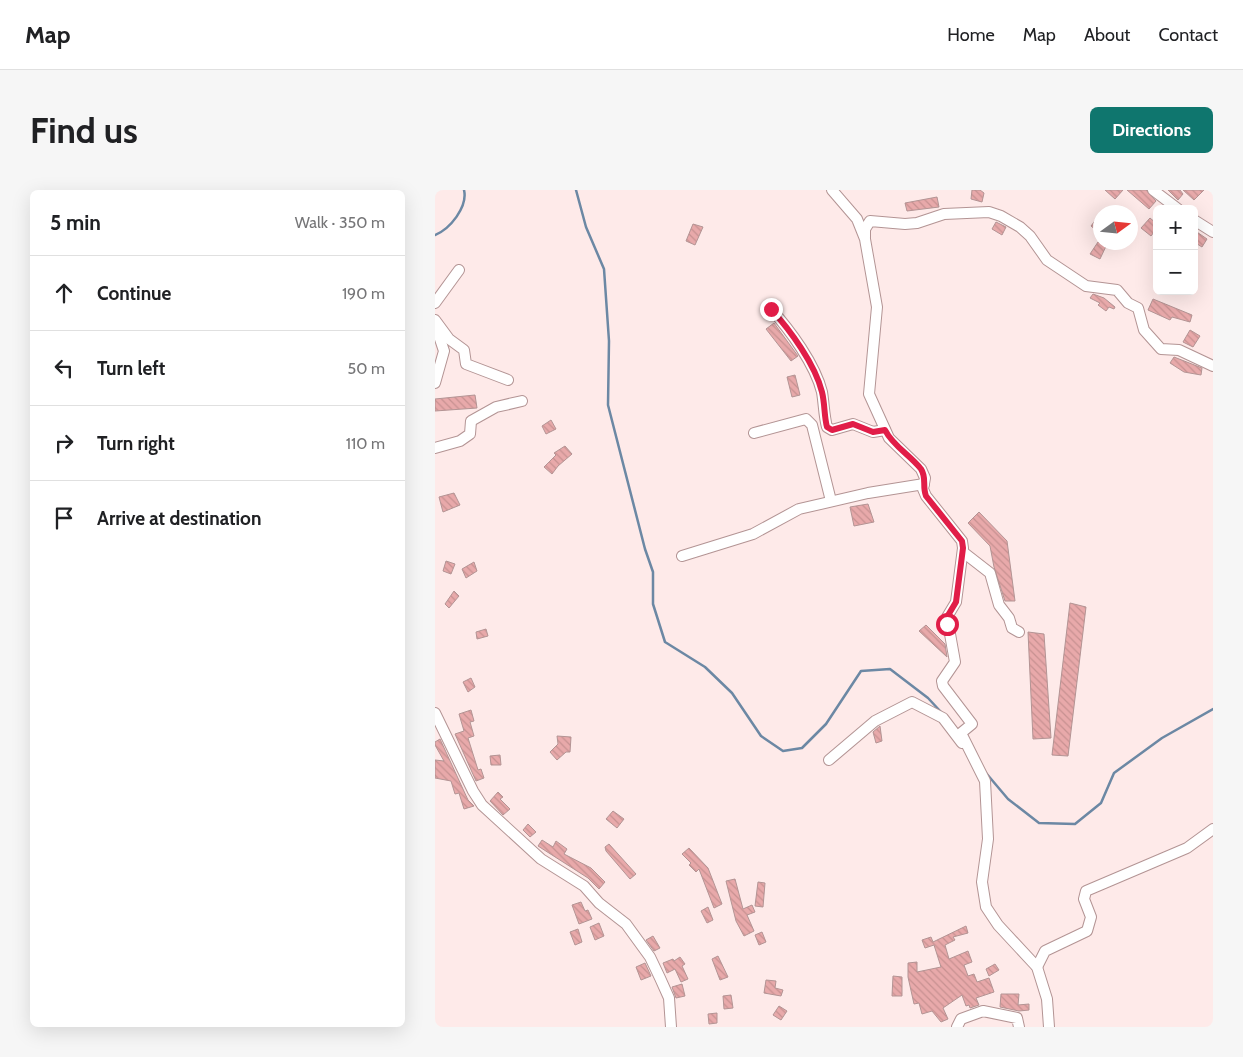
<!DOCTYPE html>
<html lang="en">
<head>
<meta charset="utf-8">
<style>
  body { margin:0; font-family:Cabin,sans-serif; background:#f6f6f6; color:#202124 }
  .controls { position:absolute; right:15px; top:15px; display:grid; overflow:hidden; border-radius:8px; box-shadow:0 5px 20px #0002 }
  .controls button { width:45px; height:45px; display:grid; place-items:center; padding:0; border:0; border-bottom:1px solid #e0e0e0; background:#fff; color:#202124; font:25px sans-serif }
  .compass { position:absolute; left:658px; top:15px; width:45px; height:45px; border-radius:50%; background:#fff; box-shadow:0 5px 20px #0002; rotate:75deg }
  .stop { position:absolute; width:15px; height:15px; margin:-11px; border:4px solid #e11d48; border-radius:50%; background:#fff }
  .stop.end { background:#e11d48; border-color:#fff; box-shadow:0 1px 5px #0008 }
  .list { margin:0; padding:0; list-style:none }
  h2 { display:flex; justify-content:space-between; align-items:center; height:65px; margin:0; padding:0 20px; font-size:21px }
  h2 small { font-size:16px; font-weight:400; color:#757577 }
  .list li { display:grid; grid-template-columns:32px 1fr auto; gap:15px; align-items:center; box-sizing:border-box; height:75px; padding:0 20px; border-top:1px solid #e0e0e0 }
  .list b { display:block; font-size:19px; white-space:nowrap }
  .list em { font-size:16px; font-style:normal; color:#757577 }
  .icon { flex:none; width:28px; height:28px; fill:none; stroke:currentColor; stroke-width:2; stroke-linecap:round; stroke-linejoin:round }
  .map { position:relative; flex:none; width:778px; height:837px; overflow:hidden; border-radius:8px }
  header { display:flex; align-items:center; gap:30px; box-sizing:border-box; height:70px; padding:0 25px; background:#fff; border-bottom:1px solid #e0e0e0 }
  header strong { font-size:24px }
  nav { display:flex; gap:28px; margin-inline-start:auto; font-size:18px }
  .intro { display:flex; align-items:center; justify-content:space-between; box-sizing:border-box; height:120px; padding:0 30px }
  h1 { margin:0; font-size:35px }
  .button { padding:12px 22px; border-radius:8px; background:#0f766e; color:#fff; font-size:18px; font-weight:700 }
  main { display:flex; gap:30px; padding:0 30px }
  aside { flex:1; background:#fff; border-radius:8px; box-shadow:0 5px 20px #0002 }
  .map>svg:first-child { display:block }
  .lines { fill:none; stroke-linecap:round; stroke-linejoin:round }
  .stream { stroke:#6c88a4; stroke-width:2.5 }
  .building { fill:url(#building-back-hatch); stroke:#b39494 }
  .minor-casing { stroke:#b39494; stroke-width:12 }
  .minor { stroke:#fff; stroke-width:10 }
  .route { stroke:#e11d48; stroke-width:6 }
</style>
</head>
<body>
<header>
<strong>Map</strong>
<nav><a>Home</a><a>Map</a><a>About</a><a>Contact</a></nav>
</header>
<div class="intro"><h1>Find us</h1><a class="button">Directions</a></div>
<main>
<aside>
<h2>5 min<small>Walk · 350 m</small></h2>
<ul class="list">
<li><svg class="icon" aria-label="ahead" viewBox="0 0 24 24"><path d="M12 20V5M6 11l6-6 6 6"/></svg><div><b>Continue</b></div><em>190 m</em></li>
<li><svg class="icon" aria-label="left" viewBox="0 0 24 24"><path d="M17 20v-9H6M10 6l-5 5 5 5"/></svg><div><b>Turn left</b></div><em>50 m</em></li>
<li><svg class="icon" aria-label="right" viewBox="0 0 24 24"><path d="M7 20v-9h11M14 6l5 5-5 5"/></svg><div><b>Turn right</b></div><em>110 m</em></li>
<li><svg class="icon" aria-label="arrive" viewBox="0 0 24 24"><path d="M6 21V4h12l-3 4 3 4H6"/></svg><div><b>Arrive at destination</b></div></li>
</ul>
</aside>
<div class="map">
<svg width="778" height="837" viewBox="0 0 778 837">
  <defs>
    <pattern id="building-back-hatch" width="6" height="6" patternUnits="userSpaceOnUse" patternTransform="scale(1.25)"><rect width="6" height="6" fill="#e8a9aa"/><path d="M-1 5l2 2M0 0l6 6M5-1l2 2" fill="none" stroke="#c79191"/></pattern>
  </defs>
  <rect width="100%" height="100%" fill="#feeae9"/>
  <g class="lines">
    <g class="stream">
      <polyline points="141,0 151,37 169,79 174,151 173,215 210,359 218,382 218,414 230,452 270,477 297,503 326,546 348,561 367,558 391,534 426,481 455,479 493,508 506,522"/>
      <path d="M0,45c15,-6 33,-28 29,-45"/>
      <polyline points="551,583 573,609 604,633 640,634 666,613 679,583 727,548 778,519"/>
    </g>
  </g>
  <g class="building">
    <polygon points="537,0 545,0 549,3 547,12 536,9"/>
    <polygon points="670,0 688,0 680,9"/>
    <polygon points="692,0 711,0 721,11 714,19"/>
    <polygon points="733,0 745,0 748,4 743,10"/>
    <polygon points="748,0 769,0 759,10"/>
    <polygon points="502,7 504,17 472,21 470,13"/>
    <polygon points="662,28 666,32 666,44 656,36"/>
    <polygon points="715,28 722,34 722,38 716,46 706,38"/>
    <polygon points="561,32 571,37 567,45 557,39"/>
    <polygon points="258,34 268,37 260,55 251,51"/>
    <polygon points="759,40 772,49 767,57 759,52"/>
    <polygon points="663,52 673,52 665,69 655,64"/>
    <polygon points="658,104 669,108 680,117 679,119 674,117 671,121 663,115 665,113 655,108"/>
    <polygon points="718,109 757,125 755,132 737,127 735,130 713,120"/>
    <polygon points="339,133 363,166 356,171 331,139"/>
    <polygon points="755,140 765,146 758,157 748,152"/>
    <polygon points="739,167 767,178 766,185 749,182 735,173"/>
    <polygon points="360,185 365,205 357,207 352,187"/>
    <polygon points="40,205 42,218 0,221 0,209"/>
    <polygon points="116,230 121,239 111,244 107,236"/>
    <polygon points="130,256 137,264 123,276 117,284 109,277 121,265 119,263"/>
    <polygon points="19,303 25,315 8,322 4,307"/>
    <polygon points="433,314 439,332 419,336 415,317"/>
    <polygon points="544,322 572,351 580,411 570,411 559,377 555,356 533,333"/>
    <polygon points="11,371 20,374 16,384 8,381"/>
    <polygon points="39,372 42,381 31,388 27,379"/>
    <polygon points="19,401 24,406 14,418 10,414"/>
    <polygon points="635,413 651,417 633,566 617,565"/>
    <polygon points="491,435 510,454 512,467 484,441"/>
    <polygon points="51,439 53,446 42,449 41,442"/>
    <polygon points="593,442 609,444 616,548 598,549"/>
    <polygon points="36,488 40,497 33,502 28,492"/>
    <polygon points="36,520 39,531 35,532 39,546 33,548 43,580 46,579 49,588 41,591 20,544 29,541 24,524"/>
    <polygon points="445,536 447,551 441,553 438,542"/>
    <polygon points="122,546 136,547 135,562 131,562 122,570 115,562 123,554"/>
    <polygon points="5,549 33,610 39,616 29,619 24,603 20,604 16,591 0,588 0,570 9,571 0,555 0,552"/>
    <polygon points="65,565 66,575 56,575 55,566"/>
    <polygon points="63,602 68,607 65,609 75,619 68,625 55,611"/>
    <polygon points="178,621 189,629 182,638 171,629"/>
    <polygon points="93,634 101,642 95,647 88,640"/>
    <polygon points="107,650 118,657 121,651 132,659 129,664 156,678 170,692 164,699 153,688 103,656"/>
    <polygon points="174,654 201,684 195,689 171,661 170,657"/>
    <polygon points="254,658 273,678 287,714 279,718 264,679 261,682 254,675 256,673 247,664"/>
    <polygon points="300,689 308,719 317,715 320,722 312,725 319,741 309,746 301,731 291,691"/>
    <polygon points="323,692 330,693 328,717 320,716"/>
    <polygon points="146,712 150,721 153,720 157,729 144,734 137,715"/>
    <polygon points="273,717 278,730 272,733 266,721"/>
    <polygon points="164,733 169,746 160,750 155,737"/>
    <polygon points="531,736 533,743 518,747 520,750 510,755 514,769 533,761 537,772 529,775 533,786 539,784 542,792 554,788 559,802 541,808 544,815 535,818 534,815 531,816 527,805 508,818 513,829 506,832 497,821 487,824 484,813 479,814 473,787 473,773 482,772 482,782 506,777 499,755 490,758 487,750 496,747 498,752"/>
    <polygon points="143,739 147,752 140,755 135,742"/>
    <polygon points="327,742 331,752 324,755 320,745"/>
    <polygon points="218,746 225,758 219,761 211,750"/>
    <polygon points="283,766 293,787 285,790 277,769"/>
    <polygon points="245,767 250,774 247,776 253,789 246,792 240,779 232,783 228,773 238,769 239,771"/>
    <polygon points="210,773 216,786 206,790 201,777"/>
    <polygon points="560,774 564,780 554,786 551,779"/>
    <polygon points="458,786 467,787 467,806 457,806"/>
    <polygon points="331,790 341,791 340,798 348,800 346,806 329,803"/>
    <polygon points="247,794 250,806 241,808 237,797"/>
    <polygon points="566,804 584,804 583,815 594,814 594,820 584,821 565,817"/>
    <polygon points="296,805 298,818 289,819 288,806"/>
    <polygon points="344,816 352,821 346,830 338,825"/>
    <polygon points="282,823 282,833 274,834 273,824"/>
  </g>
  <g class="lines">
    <defs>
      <g id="minor">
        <polyline points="397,0 422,29 430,49 442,117 434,204 454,248 486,279 490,288 488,299 491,306 527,351 528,358 521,412 512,427 520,472 507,491 508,496 537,534 526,543 550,591 553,649 547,692 551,717 563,735 602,777 612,809 614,837"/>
        <polyline points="718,0 743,19"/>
        <polyline points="759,30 778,42"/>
        <polyline points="430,47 430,39 435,31 470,34 482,33 509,24 554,22 566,26 585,37 595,46 612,70 651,96 682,100 693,113 703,118 709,140 726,159 744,160 778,176"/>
        <polyline points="0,113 24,80"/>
        <path d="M336,119c19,21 44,55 51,83 2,12 2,24 5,35l5,3 21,-6 20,8 12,-2"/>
        <polyline points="0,130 14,149 29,160 31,174 73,190"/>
        <polyline points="0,193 9,161 1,137"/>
        <polyline points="319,243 371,229 377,235 396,311"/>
        <polyline points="0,258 25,251 35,244 36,231 61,217 87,211"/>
        <polyline points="528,362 555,383 564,415 574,428 577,438 584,442"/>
        <polyline points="247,366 318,344 364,319 433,303 489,294"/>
        <polyline points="0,523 38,601 47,615 106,669 149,696 164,713 191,734 215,767 225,788 234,808 236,837"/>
        <polyline points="394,570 440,531 477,512 508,528 527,553"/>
        <polyline points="602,777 610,761 652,741 656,727 649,709 651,701 752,658 778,639"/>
        <polyline points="522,837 526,829 548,821 582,828 584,837"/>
      </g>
    </defs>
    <use href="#minor" class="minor-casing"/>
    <use href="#minor" class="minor"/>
  </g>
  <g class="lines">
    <path class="route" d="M336,119c19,21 44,55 51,83 3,12 2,24 5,35l5,3 21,-6 20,8 12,-2c8,16 25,25 36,39 6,9 1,17 5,27l36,45 1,7 -7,54 -9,15v7"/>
  </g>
</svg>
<div class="controls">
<button>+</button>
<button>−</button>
</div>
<svg class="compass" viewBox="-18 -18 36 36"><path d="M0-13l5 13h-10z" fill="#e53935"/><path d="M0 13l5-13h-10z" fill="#757577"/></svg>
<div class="stop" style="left:512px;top:434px"></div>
<div class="stop end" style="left:336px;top:119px"></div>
</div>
</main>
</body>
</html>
